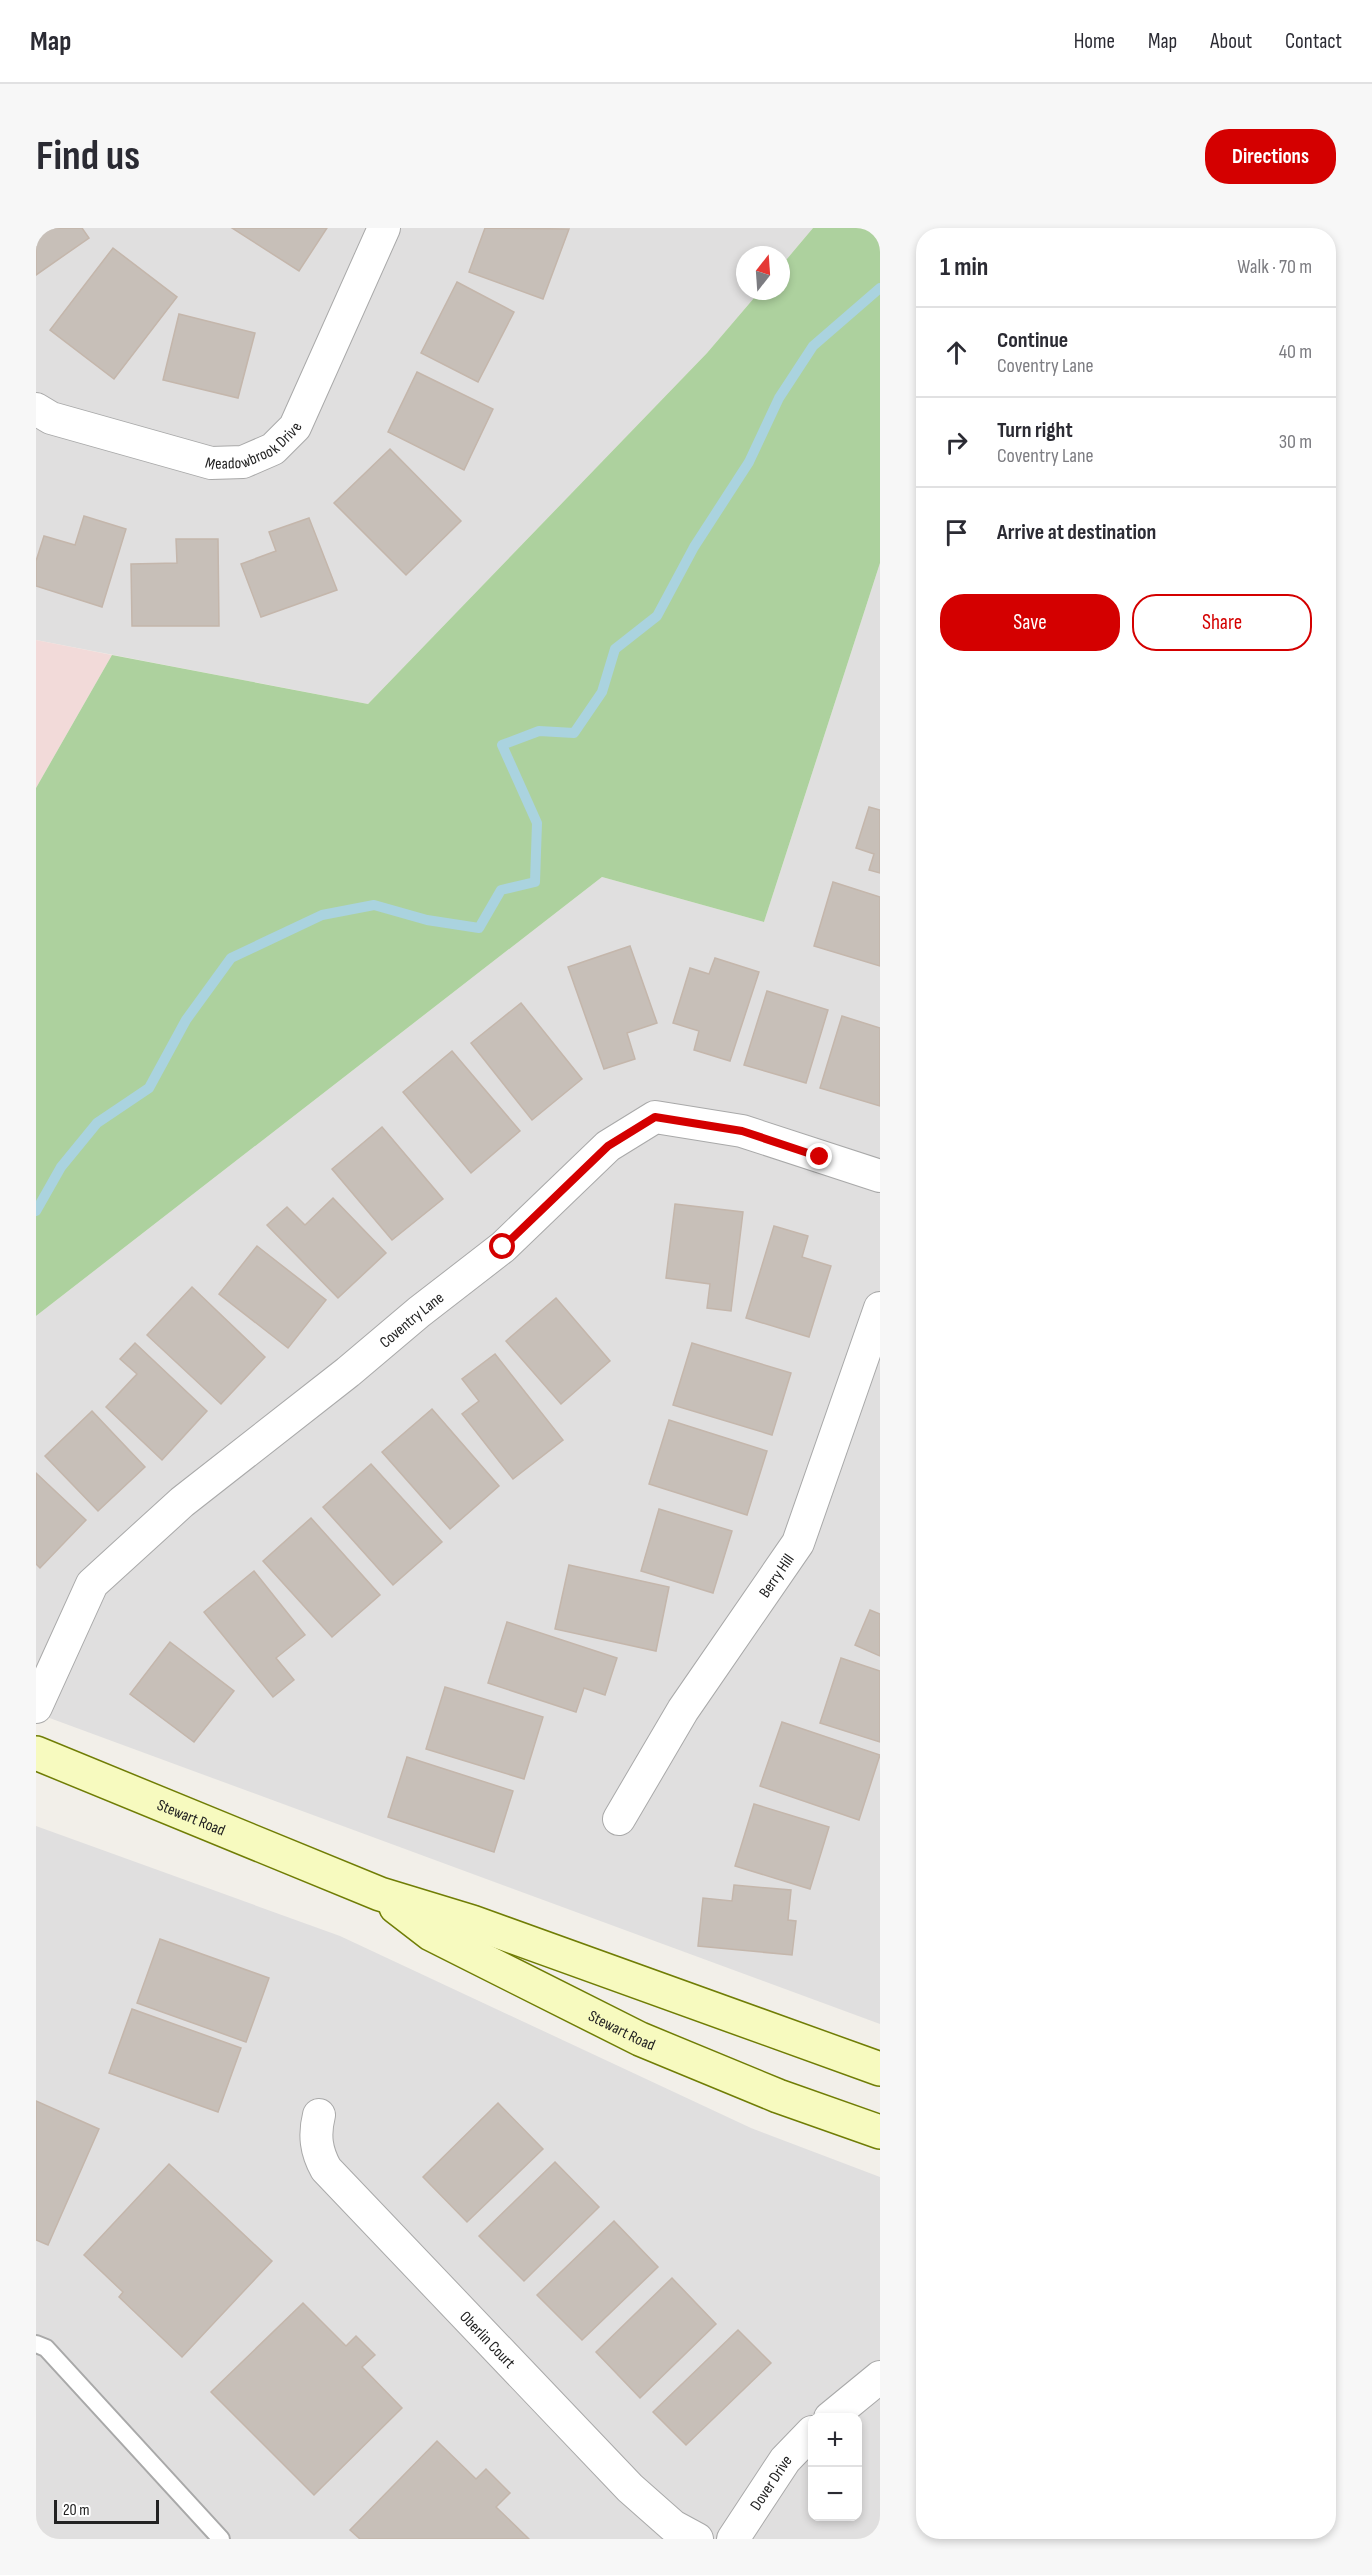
<!DOCTYPE html>
<html lang="en">
<head>
<meta charset="utf-8">
<style>
  body { margin:0; font-family:"Sofia Sans Condensed",sans-serif; background:#f7f7f7; color:#2b2b33 }
  .controls { position:absolute; right:18px; bottom:18px; display:grid; overflow:hidden; border-radius:12px; box-shadow:0 3px 9px #0003 }
  .controls button { width:54px; height:54px; display:grid; place-items:center; padding:0; border:0; border-bottom:2px solid #e1e1e2; background:#fff; color:#2b2b33; font:30px sans-serif }
  .compass { position:absolute; left:700px; top:18px; width:54px; height:54px; border-radius:50%; background:#fff; box-shadow:0 3px 9px #0003; rotate:17deg }
  .scale { position:absolute; left:18px; bottom:15px; width:105px; box-sizing:border-box; padding-left:6px; border:3px solid #222; border-top:0; font-size:16px; line-height:21px; white-space:nowrap; color:#222; -webkit-text-stroke:4px #fff; paint-order:stroke }
  .stop { position:absolute; width:18px; height:18px; margin:-14px; border:4px solid #d40000; border-radius:50%; background:#fff }
  .stop.end { background:#d40000; border-color:#fff; box-shadow:0 2px 6px #0008 }
  .list { margin:0; padding:0; list-style:none }
  h2 { display:flex; justify-content:space-between; align-items:center; height:78px; margin:0; padding:0 24px; font-size:26px }
  h2 small { font-size:20px; font-weight:400; color:#7c7c81 }
  .list li { display:grid; grid-template-columns:39px 1fr auto; gap:18px; align-items:center; box-sizing:border-box; height:90px; padding:0 24px; border-top:2px solid #e1e1e2 }
  .list b { display:block; font-size:22px; white-space:nowrap }
  .list p { margin:0; font-size:20px; white-space:nowrap; color:#7c7c81 }
  .list em { font-size:20px; font-style:normal; color:#7c7c81 }
  .actions { display:flex; gap:12px; padding:18px 24px }
  .actions a { flex:1; padding:14px 0; border:2px solid #d40000; border-radius:24px; text-align:center; font-size:21px; color:#d40000 }
  .actions .main { background:#d40000; color:#fff }
  .icon { flex:none; width:33px; height:33px; fill:none; stroke:currentColor; stroke-width:2; stroke-linecap:round; stroke-linejoin:round }
  .map { position:relative; flex:none; width:844px; height:2311px; overflow:hidden; border-radius:24px }
  header { display:flex; align-items:center; gap:36px; box-sizing:border-box; height:84px; padding:0 30px; background:#fff; border-bottom:2px solid #e1e1e2 }
  header strong { font-size:28px }
  nav { display:flex; gap:33px; margin-inline-start:auto; font-size:21px }
  .intro { display:flex; align-items:center; justify-content:space-between; box-sizing:border-box; height:144px; padding:0 36px }
  h1 { margin:0; font-size:42px }
  .button { padding:15px 27px; border-radius:24px; background:#d40000; color:#fff; font-size:21px; font-weight:700 }
  main { display:flex; gap:36px; padding:0 36px }
  aside { flex:1; background:#fff; border-radius:24px; box-shadow:0 3px 9px #0003 }
  .map>svg:first-child { display:block }
  .residential { fill:#e0dfdf; fill-rule:evenodd }
  .commercial { fill:#f2dad9 }
  .forest { fill:#add19e }
  .lines { fill:none; stroke-linecap:round; stroke-linejoin:round }
  .stream { stroke:#aad3df; stroke-width:10 }
  .building { fill:#c7bfb8; stroke:#c4b6ab; stroke-width:1.5 }
  .lane-casing { stroke:#a9a9a9; stroke-width:20 }
  .street-casing { stroke:#a9a9a9; stroke-width:34 }
  .secondary-casing { stroke:#707d05; stroke-width:36 }
  .lane { stroke:#fff; stroke-width:16 }
  .street { stroke:#fff; stroke-width:32 }
  .secondary { stroke:#f7fabf; stroke-width:33 }
  .route { stroke:#d40000; stroke-width:8 }
  .labels { text-anchor:middle; stroke-width:4.5; stroke-linejoin:round; paint-order:stroke }
  .street-label { font-size:16px; fill:#222; stroke:#fff }
</style>
</head>
<body>
<header>
<strong>Map</strong>
<nav><a>Home</a><a>Map</a><a>About</a><a>Contact</a></nav>
</header>
<div class="intro"><h1>Find us</h1><a class="button">Directions</a></div>
<main>
<div class="map">
<svg width="844" height="2311" viewBox="0 0 844 2311">
  <rect width="100%" height="100%" fill="#f2efe9"/>
  <g class="residential">
    <polygon points="0,0 777,0 745,38 745,27 709,27 709,63 724,63 671,125 332,476 0,412"/>
    <polygon points="844,335 844,1796 0,1485 0,1088 566,649 728,694"/>
    <path d="M0,1598l304,110 411,192 129,49v362h-844zM776,2190h46v98h-46z"/>
  </g>
  <polygon class="commercial" points="0,412 76,427 0,560"/>
  <polygon class="forest" points="777,0 844,0 844,335 728,694 566,649 0,1088 0,560 76,427 332,476 671,125 724,63 745,63 745,38"/>
  <g class="lines">
    <polyline class="stream" points="0,983 25,939 61,895 113,860 150,792 195,730 286,687 338,677 391,692 443,700 465,662 499,654 501,595 466,517 503,503 538,505 566,464 579,421 621,388 658,319 713,234 743,170 777,118 844,60"/>
  </g>
  <g class="building">
    <polygon points="0,0 46,0 53,10 0,47"/>
    <polygon points="196,0 291,0 263,43"/>
    <polygon points="449,0 533,1 507,71 433,44"/>
    <polygon points="77,20 141,69 78,151 14,102"/>
    <polygon points="421,54 478,84 442,154 385,125"/>
    <polygon points="143,86 219,105 202,170 127,152"/>
    <polygon points="381,144 457,181 428,242 352,204"/>
    <polygon points="354,221 425,293 370,347 298,275"/>
    <polygon points="48,288 90,301 66,379 0,358 0,333 8,308 39,317"/>
    <polygon points="273,290 301,362 225,389 205,336 240,323 233,304"/>
    <polygon points="140,311 182,311 183,398 96,398 95,336 141,335"/>
    <polygon points="833,579 844,582 844,645 833,642 838,626 820,620"/>
    <polygon points="797,654 844,669 844,738 778,718"/>
    <polygon points="594,718 621,795 591,805 599,831 568,841 532,739"/>
    <polygon points="679,730 723,744 694,833 658,822 663,803 637,795 654,740 673,746"/>
    <polygon points="731,763 792,782 770,855 708,837"/>
    <polygon points="485,775 546,851 496,892 435,815"/>
    <polygon points="806,788 844,800 844,878 784,860"/>
    <polygon points="416,823 484,903 435,945 367,864"/>
    <polygon points="346,899 407,971 356,1012 296,941"/>
    <polygon points="297,970 350,1025 302,1070 231,997 251,979 269,997"/>
    <polygon points="639,976 707,984 695,1083 671,1080 674,1056 630,1050"/>
    <polygon points="738,998 772,1008 766,1029 795,1038 773,1109 710,1090"/>
    <polygon points="221,1018 290,1072 252,1120 183,1066"/>
    <polygon points="156,1059 229,1129 185,1176 111,1107"/>
    <polygon points="520,1070 574,1133 525,1176 470,1113"/>
    <polygon points="99,1115 171,1183 126,1232 70,1179 101,1146 84,1131"/>
    <polygon points="656,1115 755,1145 736,1207 637,1177"/>
    <polygon points="459,1126 527,1212 477,1251 426,1186 443,1173 426,1151"/>
    <polygon points="396,1181 463,1258 414,1301 346,1224"/>
    <polygon points="56,1183 109,1239 62,1283 9,1228"/>
    <polygon points="633,1192 731,1223 711,1287 613,1256"/>
    <polygon points="335,1236 406,1314 357,1357 287,1279"/>
    <polygon points="0,1245 50,1292 4,1340 0,1336"/>
    <polygon points="623,1281 696,1303 677,1365 605,1343"/>
    <polygon points="275,1290 344,1367 296,1409 227,1333"/>
    <polygon points="533,1337 633,1359 620,1423 519,1401"/>
    <polygon points="218,1343 269,1407 240,1430 258,1452 237,1469 168,1384"/>
    <polygon points="834,1382 844,1386 844,1428 819,1417"/>
    <polygon points="471,1394 581,1430 569,1467 548,1460 540,1484 452,1455"/>
    <polygon points="134,1414 198,1463 158,1514 94,1466"/>
    <polygon points="805,1430 844,1443 844,1514 784,1495"/>
    <polygon points="409,1459 507,1489 488,1551 390,1521"/>
    <polygon points="746,1494 844,1527 823,1592 724,1558"/>
    <polygon points="371,1529 477,1563 458,1624 352,1589"/>
    <polygon points="718,1576 793,1599 774,1661 699,1638"/>
    <polygon points="698,1657 755,1662 752,1692 760,1693 756,1727 662,1718 667,1670 696,1673"/>
    <polygon points="124,1711 233,1750 210,1814 101,1775"/>
    <polygon points="96,1781 205,1820 182,1884 73,1845"/>
    <polygon points="0,1873 63,1901 12,2017 0,2012"/>
    <polygon points="462,1875 507,1921 431,1994 387,1949"/>
    <polygon points="519,1934 563,1979 488,2053 443,2008"/>
    <polygon points="133,1936 236,2033 146,2129 83,2069 87,2064 48,2027"/>
    <polygon points="578,1993 622,2039 546,2112 501,2067"/>
    <polygon points="636,2050 680,2096 604,2170 560,2124"/>
    <polygon points="267,2075 310,2118 320,2108 339,2127 326,2139 366,2180 278,2267 175,2164"/>
    <polygon points="702,2102 735,2135 650,2217 617,2184"/>
    <polygon points="401,2213 440,2251 450,2241 474,2265 460,2279 493,2311 324,2311 314,2302"/>
  </g>
  <g class="lines">
    <defs>
      <polyline id="lane" points="0,2116 10,2120 185,2311"/>
      <g id="street">
        <path id="s1" d="M0,181l15,9 160,45 32,-1 30,-13 22,-22 89,-199"/>
        <path id="s2" d="M0,1479l56,-123 90,-82 166,-130 71,-60 84,-65 105,-101 47,-29 87,14 138,45"/>
        <path id="s3" d="M583,1591l64,-109 115,-167 82,-235"/>
        <path id="s4" d="M283,1887c-5,20 -3,36 7,54l304,319 43,38 24,13"/>
        <polyline points="794,2190 844,2149"/>
        <path id="s5" d="M697,2311l52,-79 27,-28"/>
      </g>
      <g id="secondary">
        <path id="s6" d="M0,1525l344,141 92,28 408,147"/>
        <path id="s7" d="M360,1679l35,27 209,105 138,57 102,36"/>
      </g>
    </defs>
    <use href="#lane" class="lane-casing"/>
    <use href="#street" class="street-casing"/>
    <use href="#secondary" class="secondary-casing"/>
    <use href="#lane" class="lane"/>
    <use href="#street" class="street"/>
    <use href="#secondary" class="secondary"/>
  </g>
  <g class="lines">
    <polyline class="route" points="467,1019 572,918 619,889 706,903 784,929"/>
  </g>
  <g class="labels">
    <g class="street-label">
      <text dy="6" stroke="none"><textPath href="#s1" startOffset="231">Meadowbrook Drive</textPath></text>
      <text dy="6" stroke="none"><textPath href="#s2" startOffset="550">Coventry Lane</textPath></text>
      <text dy="6" stroke="none"><textPath href="#s3" startOffset="290">Berry Hill</textPath></text>
      <text dy="6" stroke="none"><textPath href="#s6" startOffset="168">Stewart Road</textPath></text>
      <text dy="6" stroke="none"><textPath href="#s7" startOffset="258">Stewart Road</textPath></text>
      <text dy="6" stroke="none"><textPath href="#s4" startOffset="291">Oberlin Court</textPath></text>
      <text dy="6" stroke="none"><textPath href="#s5" startOffset="68">Dover Drive</textPath></text>
    </g>
  </g>
</svg>
<div class="controls">
<button>+</button>
<button>−</button>
</div>
<svg class="compass" viewBox="-18 -18 36 36"><path d="M0-13l5 13h-10z" fill="#e53935"/><path d="M0 13l5-13h-10z" fill="#7c7c81"/></svg>
<div class="scale">20 m</div>
<div class="stop" style="left:467px;top:1019px"></div>
<div class="stop end" style="left:784px;top:929px"></div>
</div>
<aside>
<h2>1 min<small>Walk · 70 m</small></h2>
<ul class="list">
<li><svg class="icon" aria-label="ahead" viewBox="0 0 24 24"><path d="M12 20V5M6 11l6-6 6 6"/></svg><div><b>Continue</b><p>Coventry Lane</p></div><em>40 m</em></li>
<li><svg class="icon" aria-label="right" viewBox="0 0 24 24"><path d="M7 20v-9h11M14 6l5 5-5 5"/></svg><div><b>Turn right</b><p>Coventry Lane</p></div><em>30 m</em></li>
<li><svg class="icon" aria-label="arrive" viewBox="0 0 24 24"><path d="M6 21V4h12l-3 4 3 4H6"/></svg><div><b>Arrive at destination</b></div></li>
</ul>
<div class="actions"><a class="main">Save</a><a>Share</a></div>
</aside>
</main>
</body>
</html>
